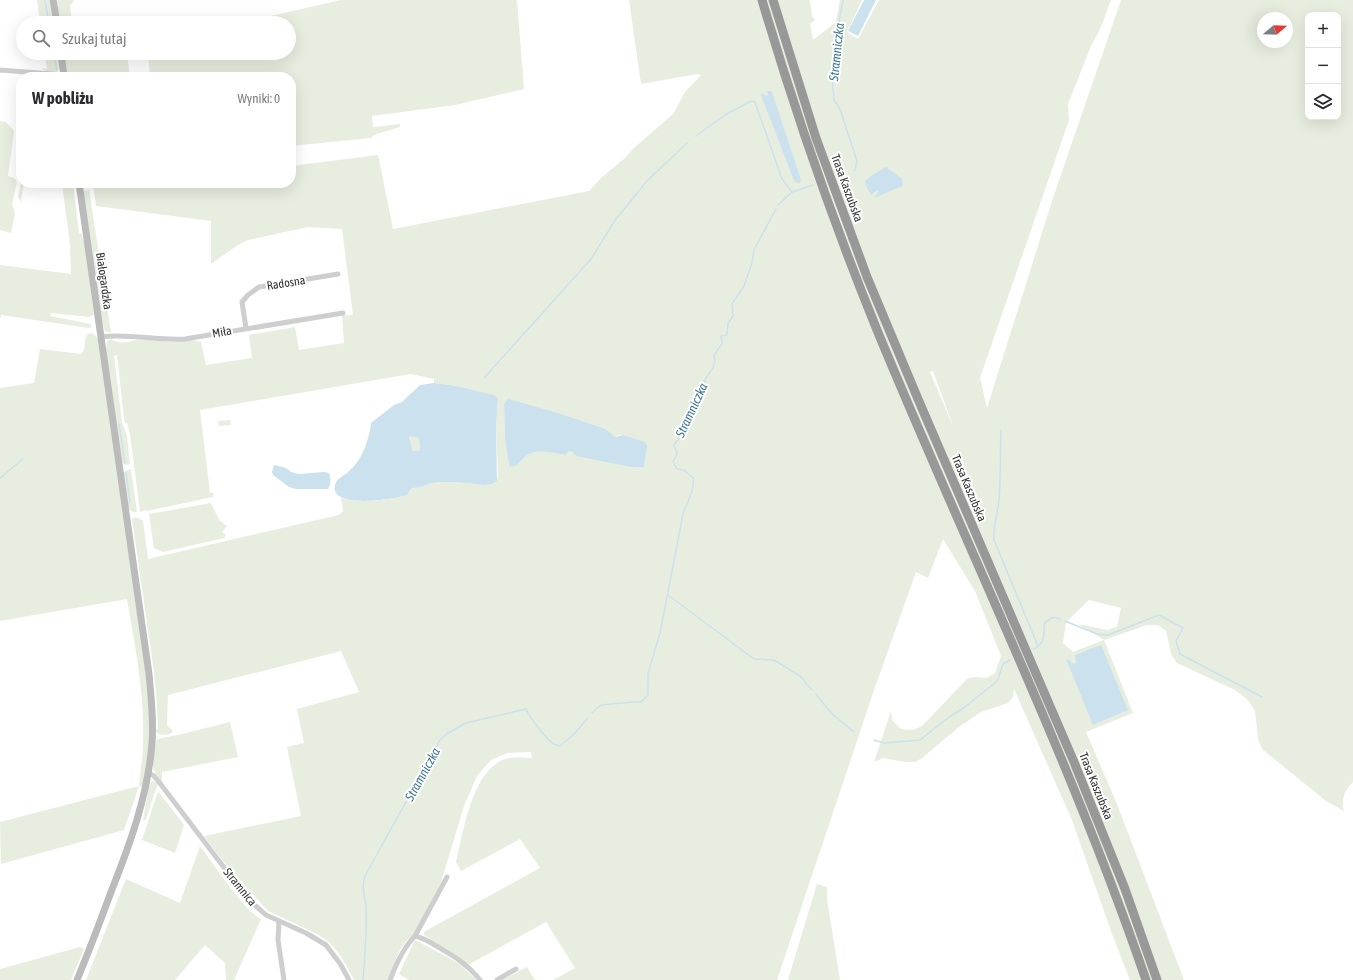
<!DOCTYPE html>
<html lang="pl">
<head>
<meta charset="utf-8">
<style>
  body { margin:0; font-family:"Asap Condensed",sans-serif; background:#f2f2f3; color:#2b2b33 }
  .controls { position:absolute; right:12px; top:12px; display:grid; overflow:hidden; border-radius:8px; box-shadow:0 4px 16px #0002 }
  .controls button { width:36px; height:36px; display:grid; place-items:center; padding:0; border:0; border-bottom:1px solid #e1e1e2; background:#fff; color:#2b2b33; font:20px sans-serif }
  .compass { position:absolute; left:1257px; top:12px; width:36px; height:36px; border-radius:50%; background:#fff; box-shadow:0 4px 16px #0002; rotate:71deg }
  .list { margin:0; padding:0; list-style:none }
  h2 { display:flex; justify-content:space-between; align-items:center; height:52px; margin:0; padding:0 16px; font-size:17px }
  h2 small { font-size:13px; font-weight:400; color:#7c7c81 }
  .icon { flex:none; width:22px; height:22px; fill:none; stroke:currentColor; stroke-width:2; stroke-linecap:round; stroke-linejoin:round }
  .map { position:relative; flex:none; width:1353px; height:980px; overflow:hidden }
  .search { position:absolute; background:#fff; box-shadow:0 4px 16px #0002; left:16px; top:16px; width:280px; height:44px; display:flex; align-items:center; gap:10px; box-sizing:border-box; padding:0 14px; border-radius:22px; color:#7c7c81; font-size:15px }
  .panel { position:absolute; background:#fff; box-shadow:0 4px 16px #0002; left:16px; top:72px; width:280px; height:116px; border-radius:16px }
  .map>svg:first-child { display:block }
  .green { fill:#e7eedf; fill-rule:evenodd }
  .water { fill:#cbe1ed; fill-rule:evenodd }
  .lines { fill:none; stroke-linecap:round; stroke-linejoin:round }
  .stream { stroke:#cbe1ed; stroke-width:1.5 }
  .street { stroke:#cecece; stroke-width:5 }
  .secondary { stroke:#bbb; stroke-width:7 }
  .highway { stroke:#989898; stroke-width:9 }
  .labels { text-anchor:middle; stroke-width:4; stroke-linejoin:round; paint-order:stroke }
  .street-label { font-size:12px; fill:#313131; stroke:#fff }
  .water-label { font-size:13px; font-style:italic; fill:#3d7695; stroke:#fff }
</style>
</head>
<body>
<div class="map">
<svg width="1353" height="980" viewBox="0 0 1353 980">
  <rect width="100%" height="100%" fill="#fff"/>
  <g class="green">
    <polygon points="37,0 50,0 54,23 40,23"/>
    <polygon points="56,0 74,0 70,6 72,23 59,23"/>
    <polygon points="341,0 517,0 524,89 455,105 372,116 373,127 400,124 400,127 374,135 371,138 291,146 291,77 150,77 148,53 289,53 289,23 240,23"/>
    <path d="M629,0h181l2,16 3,4 -5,4 3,16 23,-18 4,-22h22l-15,32 11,7 21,-39h232l-10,27 -10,19 -23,58 1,16 -89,258 7,30 65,-207 69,-201h232v782c-9,9 -12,17 -9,29l-18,-10 -64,-52 -4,-10 -3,-28 -7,-11 -13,-10 -58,-27 -6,-9 -5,-23 -8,-6h-11l-43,15 29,73 -47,19 31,72 67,176h-54l-18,-46 -40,-114 -58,-131 -1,8 -5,6 -27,9 -22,15 -37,31 -7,4h-10l-22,-4 -9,4 17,-51 1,9 9,9 12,1 9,-4 45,-47 7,-2 13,1 8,-5 6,-17 -26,-65 -32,-52 -15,39 -12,-6 -43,121 -96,287h-224l22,-12 -29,-46 -78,43 -44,-30v-3l5,-3 111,-61 -20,-29 -59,32 -5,-9c7,-29 17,-99 54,-104 7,-1 15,0 22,0l-1,-6 -23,1 -8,3 -9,4 -14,16 -13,30 -23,76 -27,52 -8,7 -6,9 -13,30h-33l-8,-15 -8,-13 -9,-10 -12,-8 -49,-23 -46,-51 -18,-24 97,-20 -14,-69 17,-4 -7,-34 62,-17 -18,-41 -173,44 -1,30 5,5v3l-7,2 -7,-1 -3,-4 3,-1 -1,-25 -3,-32 -22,-153c3,-3 8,-1 11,2l5,38 191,-44 4,-4 -2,-13c16,6 50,2 66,-3l5,-7c11,0 11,-3 21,-5 10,-2 23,0 34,0 10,1 22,5 30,-2l1,-7 -2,-47 2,-29 -4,-3 -37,-9 -23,-3v-4l-23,-5 -211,36 10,83h4l-1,4 -66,14v-1l-7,2 -10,-78 -3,-11h-2l-1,-5 -7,-63 -3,1 8,67 5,13 3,28 -4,1 -5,-3 -15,-111 1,-10 4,-2c7,5 19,4 26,0l38,3 17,-2 9,2 5,23 46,-7 -3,-23 46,-8 4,23 45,-7 -2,-28h11l-11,-86 -34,-2 -60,13 -10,5 -27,19v-43l-115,-15 -3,-23h198v-17l87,-11 15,74 196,-38 13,-14 22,-18 11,-12 38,-33 12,-22 16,-17 -4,-1 -56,10zM1308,15h30v102h-30zM1263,18h24v24h-24zM933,371l19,52v1l-22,-52zM508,400l54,14 44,15 9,8 4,-2 28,10 -2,18 -1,4 -70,-15 -5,-1 -3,4 -23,-5 -13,3 -8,5 -4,5 -9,3 -4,-27 -1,-35zM1089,600l32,8 -4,19 -10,3 -29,-6 26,16 -31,12 -10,-9 3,-21z"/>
    <polygon points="223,16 226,23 156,23"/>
    <polygon points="44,53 58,53 60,67 56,72 47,72 41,68 47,69"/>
    <polygon points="63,53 127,53 130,77 67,77"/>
    <polygon points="0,121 6,122 14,131 8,176 14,178 17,182 12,205 15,211 14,212 15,214 11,233 0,230"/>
    <polygon points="21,182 21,183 24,183 21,202 24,207 18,197"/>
    <polygon points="62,183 73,183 79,233 81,233 85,243 94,315 89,317 51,313 50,316 91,324 91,327 89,328 1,315 0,319 0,265 71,274 70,245"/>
    <polygon points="88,183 111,333 105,331 102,323 83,191 89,190"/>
    <path d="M92,333l4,3 3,5 46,327 5,55 -2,30 -5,34 -4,-1 -15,44 -123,34 -1,-42 139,-36c1,-14 4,-29 4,-43 2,-48 -8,-97 -16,-144l-127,22v-233l34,-5 6,-34 41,5c7,-6 1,-14 7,-20z"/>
    <polygon points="230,420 231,425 219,426 218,421"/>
    <polygon points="410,436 419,438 420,450 413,451 409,437"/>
    <path d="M131,469l6,43c-4,0 -7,0 -8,-4 -4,-6 -5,-27 -6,-35l4,-3z"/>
    <polygon points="211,503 219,520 227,526 222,532 226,535 224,538 163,552 154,548 149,514"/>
    <path d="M230,722l8,35 -76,15v9h-1c-2,-4 -6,-7 -7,-11 -4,-8 -1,-25 4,-31l24,-5z"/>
    <polygon points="153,781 158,783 146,819 143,821 149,783"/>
    <polygon points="158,791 184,825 175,853 142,840"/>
    <path d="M200,846c13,17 44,65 61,73l-27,61h-8l-1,-17 -20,-18 -30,35h-89l40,-101 54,24z"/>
    <polygon points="817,884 827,887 827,899 840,980 788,980"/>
    <polygon points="415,940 460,964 476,980 409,980 399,974"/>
    <polygon points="80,947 84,949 71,980 0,980 0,969"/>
    <polygon points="527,967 535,980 502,980"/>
  </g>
  <g class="water">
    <polygon points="864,0 876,0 858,36 848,31"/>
    <polygon points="767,91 771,91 773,95 801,180 799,183 795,182 793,178 761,95 763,93 765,96 768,95"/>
    <polygon points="886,167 902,179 903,185 900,187 874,198 879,191 877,190 871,195 867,188 865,181 871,176"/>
    <path d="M434,383l23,3 37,9 4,3 -2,29 1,54c-8,7 -20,3 -30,2 -11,0 -24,-2 -34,0 -10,2 -10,5 -21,5l-5,7c-11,4 -78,15 -72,-10 2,-7 9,-9 13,-13 14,-11 21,-32 23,-49l23,-18 8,-3 18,-17zM410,436l9,2 1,12 -7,1 -4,-14z"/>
    <path d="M508,399l54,15 44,15 9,8 8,-2 22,7 2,3v3l-3,19h-12l-56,-11 -3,-4 -4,-1 -3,4c-12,-2 -26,-7 -37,-1 -9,4 -10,15 -20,12l-4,-27 -1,-35z"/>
    <path d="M274,465l12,3 5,4 8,2 25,-2 5,1c2,4 2,12 -1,16h-32l-7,-2 -16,-12 -1,-3z"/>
    <polygon points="1101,645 1128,710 1093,725 1066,659 1068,659 1073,664 1076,663 1075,655"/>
  </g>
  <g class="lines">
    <g class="stream">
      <polyline points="45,0 49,23"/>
      <polyline points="843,0 838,26 839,43 834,63 835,71 832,78 834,100 840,109 857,161 855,170 854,171"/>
      <polyline points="54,53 57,71"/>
      <polyline points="696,136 725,115 751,101 755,102 782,179 792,192"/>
      <polyline points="839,176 845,174"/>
      <polyline points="778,205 792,192 813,185"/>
      <polyline points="484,378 591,259 616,219 647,181 687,143"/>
      <polyline points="119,424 125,463"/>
      <path d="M1001,430c-1,23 0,46 -2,69 -1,14 -6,27 -5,41l44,106"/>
      <polyline points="126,473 130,502"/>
      <polyline points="0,478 23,459"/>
      <polyline points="668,595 754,659 774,660 800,676 812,690"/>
      <polyline points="1065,621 1097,634 1108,635 1159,615 1183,628 1176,641 1180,654 1262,697"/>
      <path d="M1034,649c10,-6 11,-13 10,-25 6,-5 8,-9 16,-5"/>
      <polyline points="816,694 831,713 854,732"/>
      <path d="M592,713l9,-8 33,-3h7l7,-7v-21l12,-41 23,-119c4,-12 12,-24 10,-36l-9,-8 -7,-1 -4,-7 4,-8 -3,-9 5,-7 7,-19 9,-14 11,-27 7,-10 2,-8 -1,-5 8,-11 -1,-8 6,-1 1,-12 5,-7 -1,-12 12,-18 8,-23 2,-13 22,-41"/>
      <polyline points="874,740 884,743 920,740 949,717 965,707 996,682 998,679 1003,664 1010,660"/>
      <path d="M363,980c2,-24 4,-49 3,-73 -1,-12 -5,-18 -1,-31l75,-136 8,-7 18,-10 60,-14c3,8 21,31 28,35 1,1 4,1 6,2l14,-12 14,-16"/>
    </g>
    <g class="street">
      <polyline points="0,70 64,75"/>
      <polyline points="246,328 242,302 248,295 259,287 338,274"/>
      <path d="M101,337c28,-4 56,4 84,2l158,-26"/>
      <polyline points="148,772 154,776 159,782 248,899 266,915 306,933 326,945 341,965 349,980"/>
      <polyline points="279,921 278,940 284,980"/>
      <polyline points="415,936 447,877"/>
      <path d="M390,980c6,-16 13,-32 25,-44 9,2 15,6 23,11 17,10 29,17 42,33"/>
      <polyline points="497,980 516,969"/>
    </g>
    <g class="secondary">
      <polyline points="53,0 57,23"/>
      <polyline points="61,53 64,77"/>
      <path d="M77,980c12,-29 23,-58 34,-88 19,-48 37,-97 41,-149 2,-23 -1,-46 -3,-69l-70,-491"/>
    </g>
    <g class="highway">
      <path d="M762,0c33,112 71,222 115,330 89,216 193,428 269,650"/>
      <polyline points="773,0 816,138 867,277 918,399 1074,762 1125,889 1157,980"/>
    </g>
  </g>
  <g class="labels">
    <g class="street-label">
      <text transform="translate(847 188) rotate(70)" y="4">Trasa Kaszubska</text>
      <text transform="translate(104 281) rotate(82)" y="4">Białogardzka</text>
      <text transform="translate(286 283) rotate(-9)" y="4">Radosna</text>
      <text transform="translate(222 332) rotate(-10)" y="4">Miła</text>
      <text transform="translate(969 488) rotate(67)" y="4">Trasa Kaszubska</text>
      <text transform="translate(1096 786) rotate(68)" y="4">Trasa Kaszubska</text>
      <text transform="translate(240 887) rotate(51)" y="4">Stramnica</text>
    </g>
    <g class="water-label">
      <text transform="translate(836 52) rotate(-84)" y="5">Stramniczka</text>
      <text transform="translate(691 410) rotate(-65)" y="5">Stramniczka</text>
      <text transform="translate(422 774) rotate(-61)" y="5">Stramniczka</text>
    </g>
  </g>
</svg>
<div class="controls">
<button>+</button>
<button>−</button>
<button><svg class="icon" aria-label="layers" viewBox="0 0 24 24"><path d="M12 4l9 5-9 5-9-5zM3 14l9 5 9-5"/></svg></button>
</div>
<svg class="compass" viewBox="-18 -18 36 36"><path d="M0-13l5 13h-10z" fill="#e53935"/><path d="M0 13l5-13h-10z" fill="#7c7c81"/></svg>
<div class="search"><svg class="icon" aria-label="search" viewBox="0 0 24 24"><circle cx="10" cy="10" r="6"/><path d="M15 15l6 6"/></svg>Szukaj tutaj</div>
<section class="panel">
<h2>W pobliżu<small>Wyniki: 0</small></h2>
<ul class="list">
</ul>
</section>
</div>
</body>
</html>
